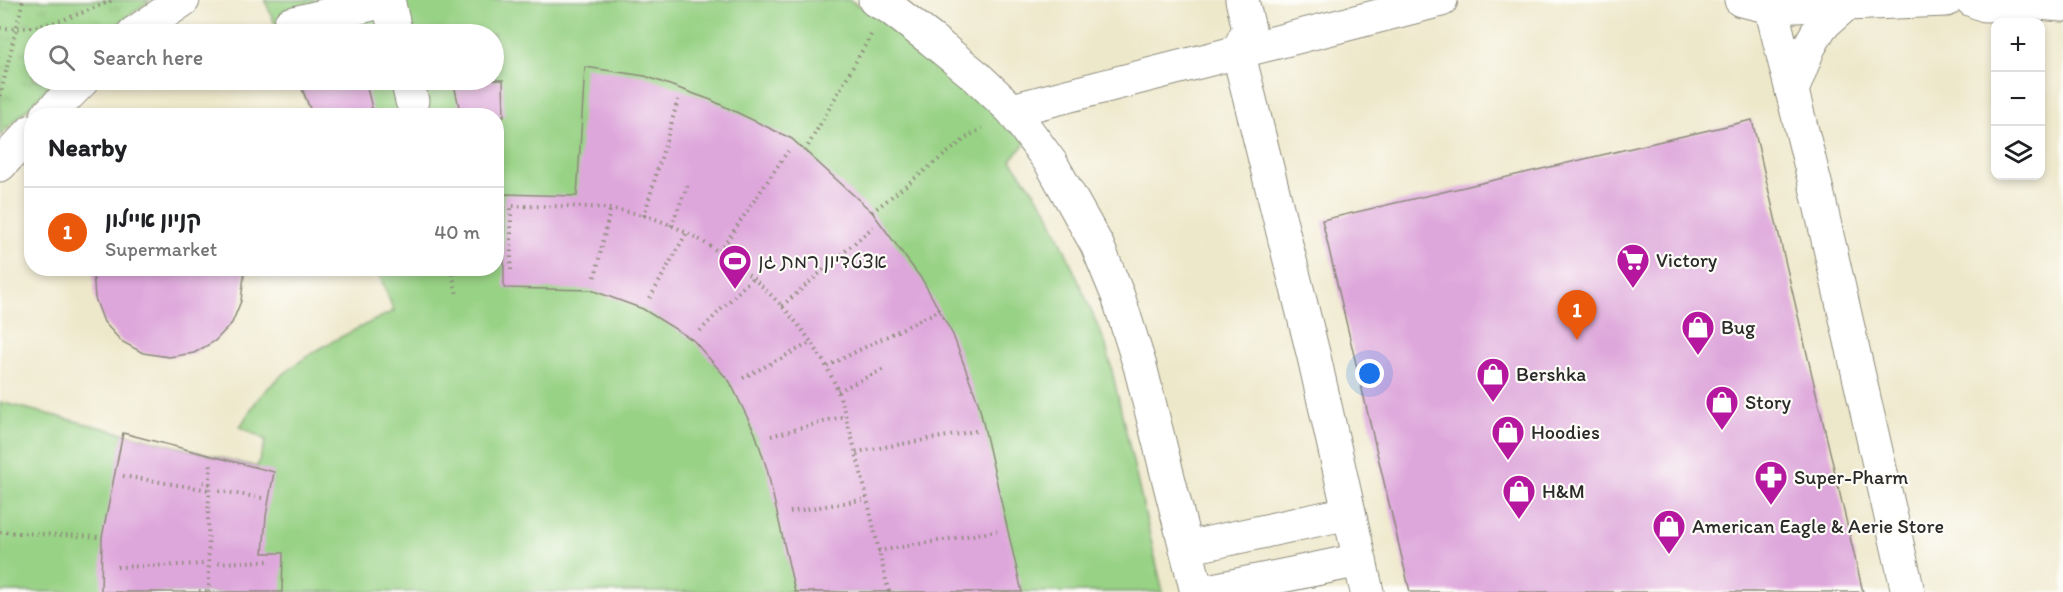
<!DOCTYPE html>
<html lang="en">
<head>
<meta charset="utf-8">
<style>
  body { margin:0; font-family:Itim,"Playpen Sans Hebrew",sans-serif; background:#f2f2f2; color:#202124 }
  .controls { position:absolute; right:18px; top:18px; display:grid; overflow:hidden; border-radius:12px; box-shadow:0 3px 9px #0003 }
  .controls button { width:54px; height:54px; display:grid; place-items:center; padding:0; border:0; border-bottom:2px solid #e0e0e0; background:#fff; color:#202124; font:30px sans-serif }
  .you { position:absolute; left:1370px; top:374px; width:21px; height:21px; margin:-15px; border:4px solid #fff; border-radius:50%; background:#1a73e8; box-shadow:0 0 0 9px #1a73e833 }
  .badge { display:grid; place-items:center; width:39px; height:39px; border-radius:50%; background:#ea580c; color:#fff; font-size:20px; font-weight:700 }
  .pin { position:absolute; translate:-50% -50px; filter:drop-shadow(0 2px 3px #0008) }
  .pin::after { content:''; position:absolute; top:32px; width:21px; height:18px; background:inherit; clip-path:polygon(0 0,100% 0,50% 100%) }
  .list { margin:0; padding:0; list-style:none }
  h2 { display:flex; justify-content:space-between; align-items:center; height:78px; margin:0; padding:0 24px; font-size:26px }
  h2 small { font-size:20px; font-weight:400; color:#757577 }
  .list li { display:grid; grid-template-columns:39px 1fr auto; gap:18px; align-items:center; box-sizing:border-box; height:90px; padding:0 24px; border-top:2px solid #e0e0e0 }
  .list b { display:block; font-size:22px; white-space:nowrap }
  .list p { margin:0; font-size:20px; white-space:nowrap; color:#757577 }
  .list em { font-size:20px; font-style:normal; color:#757577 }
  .icon { flex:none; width:33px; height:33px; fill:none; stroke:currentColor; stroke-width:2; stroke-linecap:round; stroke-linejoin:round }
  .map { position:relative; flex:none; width:2063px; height:592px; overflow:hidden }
  .search { position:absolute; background:#fff; box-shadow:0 3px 9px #0003; left:24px; top:24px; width:480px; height:66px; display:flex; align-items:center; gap:15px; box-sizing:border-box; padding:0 21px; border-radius:33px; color:#757577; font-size:22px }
  .panel { position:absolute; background:#fff; box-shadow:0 3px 9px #0003; left:24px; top:108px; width:480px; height:168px; border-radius:24px }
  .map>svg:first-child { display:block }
  .park { fill:url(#park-tufts); stroke:#627e58; stroke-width:1.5 }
  .pitch { fill:#98d285; stroke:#627e58; stroke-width:1.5 }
  .building { fill:#dea7db }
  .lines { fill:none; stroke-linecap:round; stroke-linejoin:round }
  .minor-casing { stroke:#8c8a7b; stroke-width:35 }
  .path { stroke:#8c8a7b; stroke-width:4; stroke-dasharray:1.5 4.5; stroke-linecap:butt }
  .minor { stroke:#fff; stroke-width:33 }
  .labels { text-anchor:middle; stroke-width:4.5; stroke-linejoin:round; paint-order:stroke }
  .poi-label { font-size:20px; fill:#2b2b2b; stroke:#fdfcf7; text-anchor:start }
</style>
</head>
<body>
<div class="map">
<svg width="2063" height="592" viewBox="0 0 2063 592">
  <defs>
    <pattern id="park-tufts" width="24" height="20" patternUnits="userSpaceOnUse" patternTransform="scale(1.5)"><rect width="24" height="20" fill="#98d285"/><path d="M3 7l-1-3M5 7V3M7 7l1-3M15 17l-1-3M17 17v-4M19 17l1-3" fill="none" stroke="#83b473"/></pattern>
  </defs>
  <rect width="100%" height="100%" fill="#fdfcf7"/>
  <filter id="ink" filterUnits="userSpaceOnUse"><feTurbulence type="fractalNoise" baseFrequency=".0167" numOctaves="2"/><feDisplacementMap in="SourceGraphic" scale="12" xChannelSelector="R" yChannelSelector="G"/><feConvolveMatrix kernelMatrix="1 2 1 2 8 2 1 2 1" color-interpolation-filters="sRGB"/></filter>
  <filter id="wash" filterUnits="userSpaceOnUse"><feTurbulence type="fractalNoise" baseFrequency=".008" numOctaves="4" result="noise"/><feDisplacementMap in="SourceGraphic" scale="24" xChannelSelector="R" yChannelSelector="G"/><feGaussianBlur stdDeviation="1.35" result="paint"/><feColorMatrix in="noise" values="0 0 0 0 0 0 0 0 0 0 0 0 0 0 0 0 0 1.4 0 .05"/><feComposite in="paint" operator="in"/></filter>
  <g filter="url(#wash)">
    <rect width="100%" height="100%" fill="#eee8cb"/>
    <polygon class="park" points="0,0 150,0 105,34 34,34 34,80 56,80 0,136"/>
    <path class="pitch" d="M265,0h584l41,23 72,57 64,62 -15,18 37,51 58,134 57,247h-1163v-190l257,65 9,-27 -26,-13c6,-9 11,-19 18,-28 36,-42 87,-65 136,-88l-17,-42 119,-1v-152l-183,-1 -15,-35h196v-46h-215z"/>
    <g id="blocks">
      <g class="building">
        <polygon points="585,67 645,76 711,100 792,139 872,212 923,281 953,335 979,405 1022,592 795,592 767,469 755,433 730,382 693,340 643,309 591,290 504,288 504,194 577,196"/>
        <polygon points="341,80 365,80 374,116 313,116 302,89"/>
        <polygon points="453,80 503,80 504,116 461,116"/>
        <polygon points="1752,120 1863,592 1410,592 1322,220"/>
        <polygon points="93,268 245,268 241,301 232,323 215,341 194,353 169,357 143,353 121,341 104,322 95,298"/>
        <polygon points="123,433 274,472 266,516 263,553 283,553 282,592 101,592 102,537"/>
      </g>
    </g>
  </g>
  <g filter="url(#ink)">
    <use href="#blocks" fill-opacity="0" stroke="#8c8a7b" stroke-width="1.5"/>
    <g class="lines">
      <defs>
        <g id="minor">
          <polyline points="388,0 396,34"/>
          <polyline points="875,0 889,7 932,40 976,76 1012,110 1051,163 1097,245 1118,296 1140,366 1197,592"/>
          <polyline points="1242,0 1249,29 1238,51 1314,357 1367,592"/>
          <polyline points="1741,0 1771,7 1946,0"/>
          <polyline points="1771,0 1771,7 1817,191 1908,592"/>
          <polyline points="1972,0 1985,5 2038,3 2063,5"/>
          <polyline points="290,24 389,0"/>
          <polyline points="133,34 183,0"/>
          <polyline points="407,80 412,101"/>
          <polyline points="1792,91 1809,47 1821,26 1845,5"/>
          <polyline points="1012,110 1441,0"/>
          <polyline points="47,116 83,80"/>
          <polyline points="0,165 32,131"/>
          <polyline points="1186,548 1349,513"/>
          <polyline points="1203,592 1360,560"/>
        </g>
      </defs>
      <use href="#minor" class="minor-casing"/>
      <g class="path">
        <path d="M0,28c43,3 74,-12 113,-28"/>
        <polyline points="0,96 23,0"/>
        <polyline points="805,151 871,35"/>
        <polyline points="872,212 966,138 982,128"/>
        <polyline points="644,216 678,100"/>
        <polyline points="671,226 689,182"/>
        <polyline points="720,251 788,151"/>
        <polyline points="451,268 457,295"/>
        <path d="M511,270v-64c46,1 97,-3 141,12 73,24 156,99 185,171 5,13 8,26 12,39 16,54 26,110 40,164"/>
        <polyline points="595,277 610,210"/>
        <polyline points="650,298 687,232"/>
        <polyline points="782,306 873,227"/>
        <polyline points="700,331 752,278"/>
        <polyline points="827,366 936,312"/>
        <polyline points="743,378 810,343"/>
        <polyline points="838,391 886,368"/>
        <polyline points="771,436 845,416"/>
        <polyline points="856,452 976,431"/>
        <polyline points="123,476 209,490"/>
        <polyline points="203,482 210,484"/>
        <polyline points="219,491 262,498"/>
        <polyline points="790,512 867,499"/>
        <polyline points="0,532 102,537"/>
        <polyline points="878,551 997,531"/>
        <polyline points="218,563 270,561"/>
        <polyline points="117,567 207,564"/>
        <polyline points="199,591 209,591"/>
        <polyline points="209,592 208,515 211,461"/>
      </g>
      <use href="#minor" class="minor"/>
    </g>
  </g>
  <defs>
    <symbol id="supermarket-pin" viewBox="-11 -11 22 30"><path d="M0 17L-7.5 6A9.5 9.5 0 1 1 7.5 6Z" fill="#b5179e" stroke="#fdfcf7"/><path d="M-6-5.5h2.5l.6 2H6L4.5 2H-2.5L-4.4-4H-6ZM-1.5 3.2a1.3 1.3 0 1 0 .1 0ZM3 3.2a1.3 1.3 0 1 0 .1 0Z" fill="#fff"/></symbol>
    <symbol id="stadium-pin" viewBox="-11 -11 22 30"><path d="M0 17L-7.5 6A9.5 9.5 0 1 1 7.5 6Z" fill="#b5179e" stroke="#fdfcf7"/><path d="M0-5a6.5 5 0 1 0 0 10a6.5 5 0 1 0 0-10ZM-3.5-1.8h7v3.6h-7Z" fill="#fff"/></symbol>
    <symbol id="shop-pin" viewBox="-11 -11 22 30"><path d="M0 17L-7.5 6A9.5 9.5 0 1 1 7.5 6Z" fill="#b5179e" stroke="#fdfcf7"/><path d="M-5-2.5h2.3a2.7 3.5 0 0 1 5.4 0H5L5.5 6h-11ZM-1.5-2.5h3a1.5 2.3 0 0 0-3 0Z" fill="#fff"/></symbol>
    <symbol id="pharmacy-pin" viewBox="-11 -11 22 30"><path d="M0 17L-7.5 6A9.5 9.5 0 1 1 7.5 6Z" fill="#b5179e" stroke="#fdfcf7"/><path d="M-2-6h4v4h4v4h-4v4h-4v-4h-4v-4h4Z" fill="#fff"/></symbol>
  </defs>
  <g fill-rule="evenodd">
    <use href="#supermarket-pin" x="1614" y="241" width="38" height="52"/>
    <use href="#stadium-pin" x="716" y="242" width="38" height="52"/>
    <use href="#shop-pin" x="1679" y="308" width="38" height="52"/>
    <use href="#shop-pin" x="1474" y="355" width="38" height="52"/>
    <use href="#shop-pin" x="1703" y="383" width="38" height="52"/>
    <use href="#shop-pin" x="1489" y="413" width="38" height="52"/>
    <use href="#pharmacy-pin" x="1752" y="458" width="38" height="52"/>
    <use href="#shop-pin" x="1500" y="472" width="38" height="52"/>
    <use href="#shop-pin" x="1650" y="507" width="38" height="52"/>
  </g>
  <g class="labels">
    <g class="poi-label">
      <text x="1656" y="267">Victory</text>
      <text x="758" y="268">אצטדיון רמת גן</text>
      <text x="1721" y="334">Bug</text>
      <text x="1516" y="381">Bershka</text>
      <text x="1745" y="409">Story</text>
      <text x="1531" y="439">Hoodies</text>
      <text x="1794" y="484">Super-Pharm</text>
      <text x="1542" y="498">H&amp;M</text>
      <text x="1692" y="533">American Eagle &amp; Aerie Store</text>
    </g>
  </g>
</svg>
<div class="controls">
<button>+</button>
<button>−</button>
<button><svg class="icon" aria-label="layers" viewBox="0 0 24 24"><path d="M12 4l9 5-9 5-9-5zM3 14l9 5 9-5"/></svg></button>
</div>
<div class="you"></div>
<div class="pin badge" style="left:1577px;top:340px">1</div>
<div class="search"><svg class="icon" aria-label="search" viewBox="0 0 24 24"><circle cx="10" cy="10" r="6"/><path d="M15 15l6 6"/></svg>Search here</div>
<section class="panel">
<h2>Nearby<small></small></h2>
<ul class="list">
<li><span class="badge">1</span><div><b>קניון איילון</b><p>Supermarket</p></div><em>40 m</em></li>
</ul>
</section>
</div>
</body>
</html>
